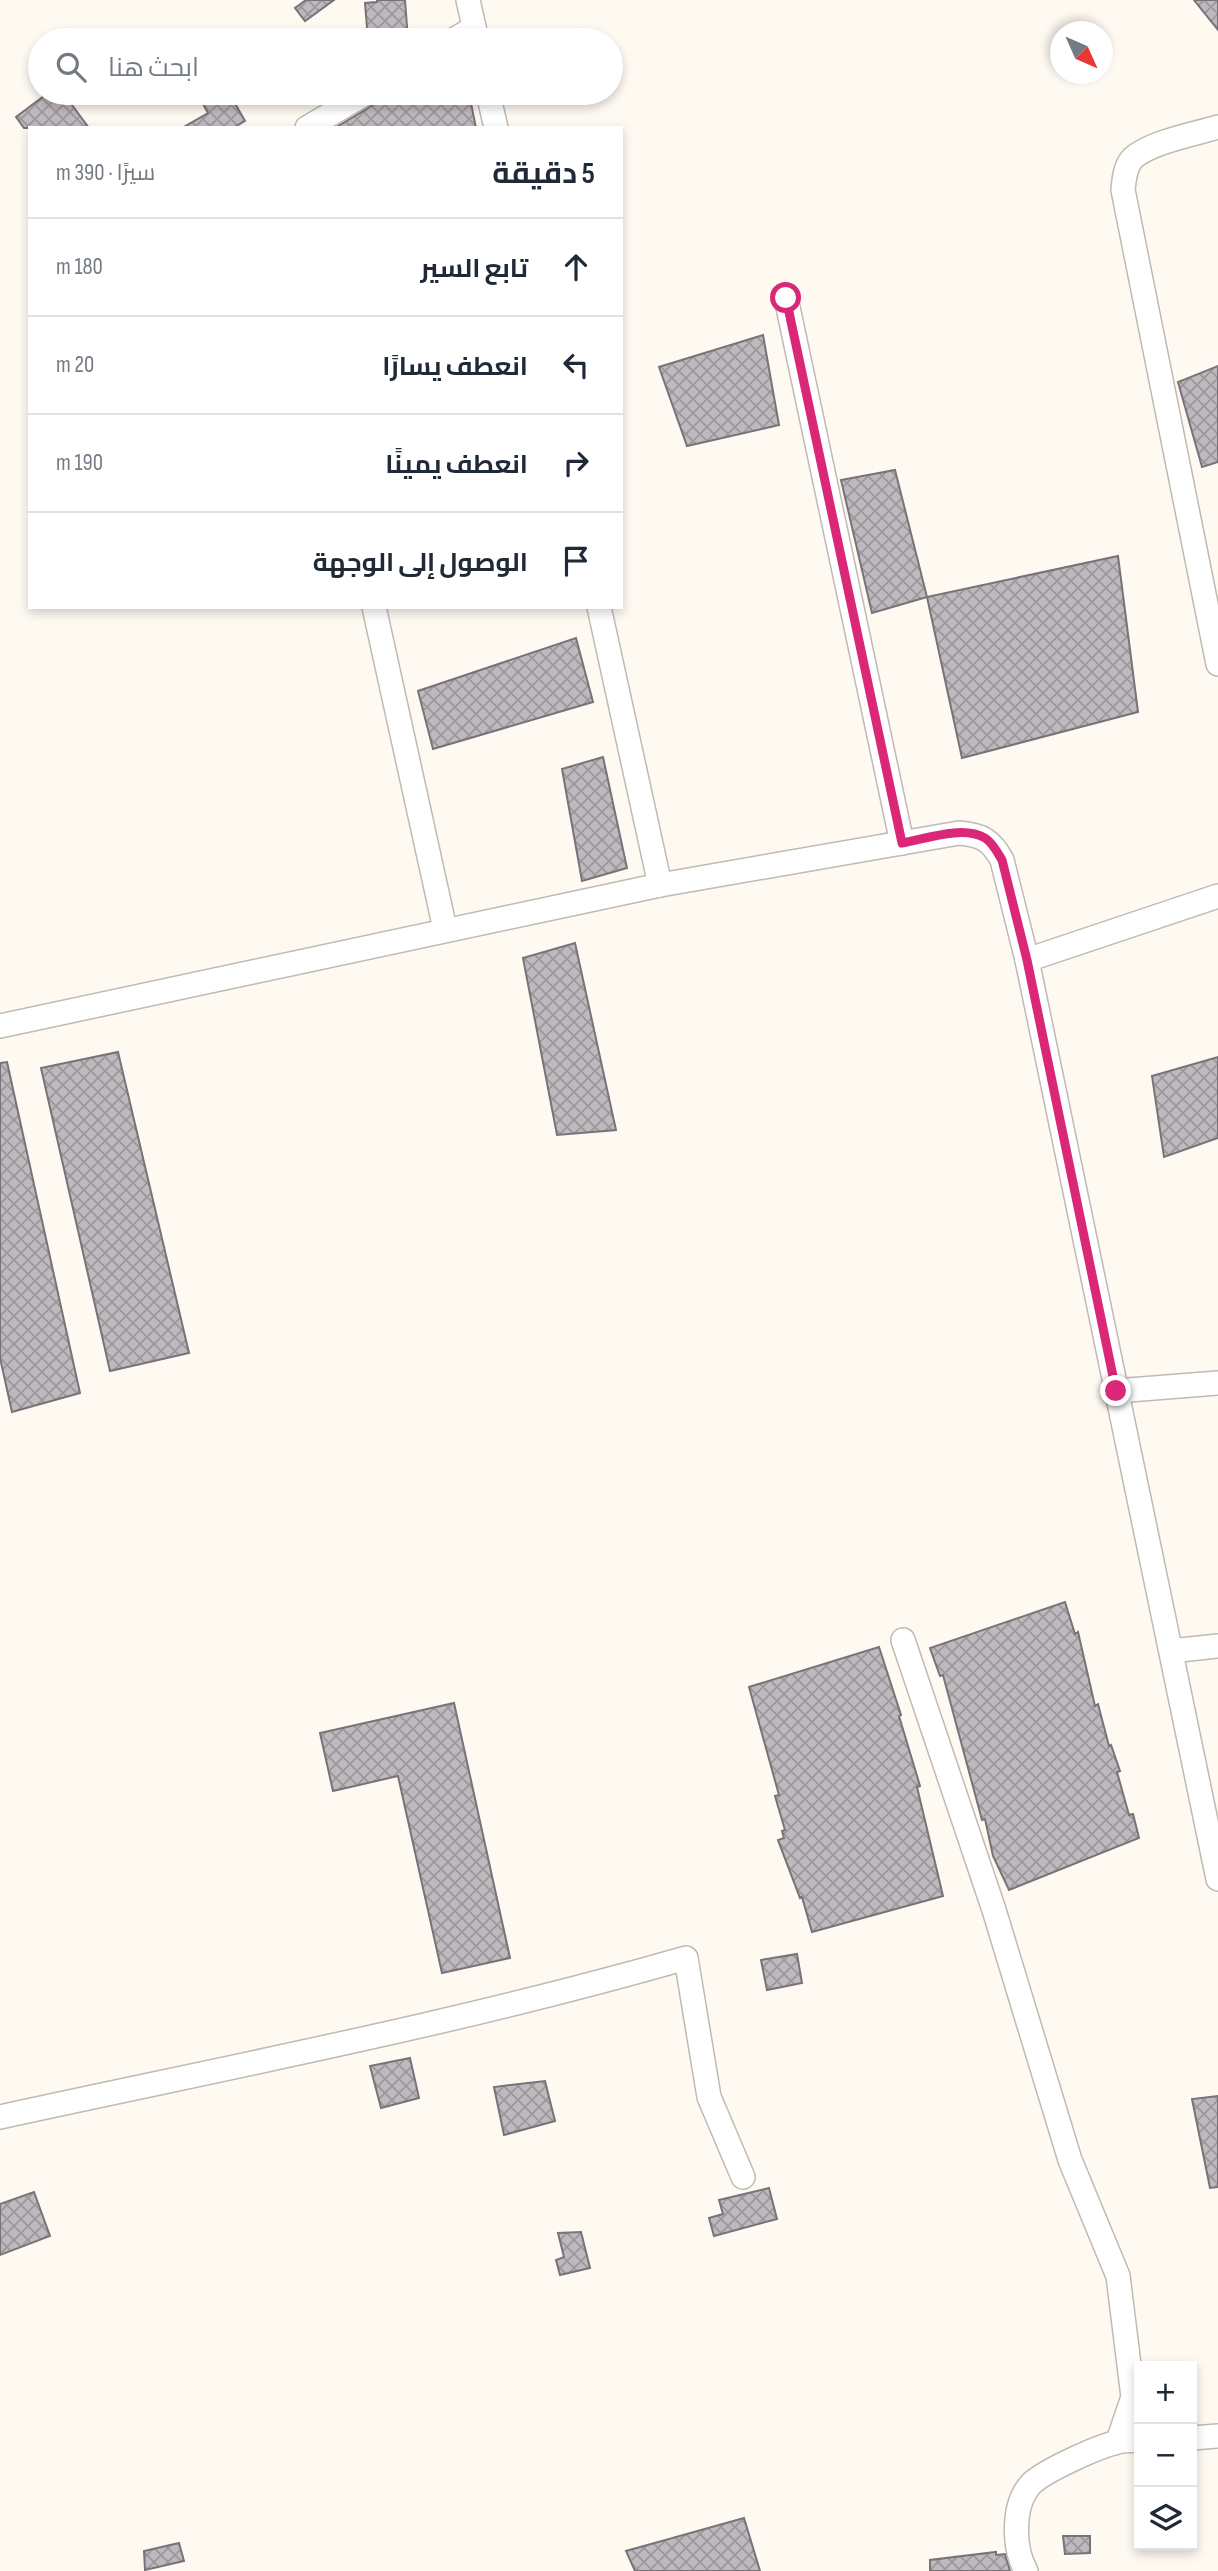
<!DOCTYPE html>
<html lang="ar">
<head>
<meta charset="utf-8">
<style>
  body { margin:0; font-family:"Sofia Sans Condensed",Cairo,sans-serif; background:#f6f6f7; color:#1f2937; direction:rtl }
  .controls { position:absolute; right:21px; bottom:21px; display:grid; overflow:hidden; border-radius:0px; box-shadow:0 4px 10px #0003 }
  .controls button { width:63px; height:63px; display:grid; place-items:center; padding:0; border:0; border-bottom:2px solid #e0e1e3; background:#fff; color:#1f2937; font:35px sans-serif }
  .compass { position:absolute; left:1050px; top:21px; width:63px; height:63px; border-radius:50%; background:#fff; box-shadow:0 4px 10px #0003; rotate:135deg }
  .stop { position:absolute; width:21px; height:21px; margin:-16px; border:5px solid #db2777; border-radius:50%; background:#fff }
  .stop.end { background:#db2777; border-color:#fff; box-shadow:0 2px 7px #0008 }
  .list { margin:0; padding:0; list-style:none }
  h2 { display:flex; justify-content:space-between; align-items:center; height:91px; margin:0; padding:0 28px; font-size:30px }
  h2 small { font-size:23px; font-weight:400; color:#747a83 }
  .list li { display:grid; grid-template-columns:46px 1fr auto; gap:21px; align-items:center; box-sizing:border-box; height:98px; padding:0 28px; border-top:2px solid #e0e1e3 }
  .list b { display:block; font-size:26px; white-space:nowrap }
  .list em { font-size:23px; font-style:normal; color:#747a83 }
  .icon { flex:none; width:38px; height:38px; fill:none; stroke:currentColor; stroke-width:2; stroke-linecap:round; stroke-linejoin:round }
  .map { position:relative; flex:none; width:1218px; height:2571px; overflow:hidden; direction:ltr }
  .search { position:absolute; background:#fff; box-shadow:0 4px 10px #0003; left:28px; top:28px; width:595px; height:77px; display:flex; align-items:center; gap:18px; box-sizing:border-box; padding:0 24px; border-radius:38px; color:#747a83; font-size:26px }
  .panel { position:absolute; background:#fff; box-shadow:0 4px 10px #0003; left:28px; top:126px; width:595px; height:483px; border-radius:0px; direction:rtl }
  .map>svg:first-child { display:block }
  .building { fill:url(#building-cross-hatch); stroke:#797279; stroke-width:2 }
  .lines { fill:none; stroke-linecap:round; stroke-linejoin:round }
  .street-casing { stroke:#bfbab2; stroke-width:26 }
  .street { stroke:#fff; stroke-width:23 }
  .route { stroke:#db2777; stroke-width:9 }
</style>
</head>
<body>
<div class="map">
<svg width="1218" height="2571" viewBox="0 0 1218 2571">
  <defs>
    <pattern id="building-cross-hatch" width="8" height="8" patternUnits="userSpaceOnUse" patternTransform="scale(1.75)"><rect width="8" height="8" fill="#bfb8be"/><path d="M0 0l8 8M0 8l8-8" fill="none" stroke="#9c979b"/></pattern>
  </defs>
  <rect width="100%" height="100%" fill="#fef9f1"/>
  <g class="building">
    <polygon points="306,0 334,0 305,21 295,8"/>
    <polygon points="377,0 405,0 408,40 368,40 365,3 377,2"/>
    <polygon points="1194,0 1218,0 1218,30"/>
    <polygon points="48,93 63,93 89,128 24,128 16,117"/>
    <polygon points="197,93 229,93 245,121 233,128 182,128 208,113"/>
    <polygon points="388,93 469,93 476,128 335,128 373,105"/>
    <polygon points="763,335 779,425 687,446 659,367"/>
    <polygon points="1218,366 1218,462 1202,467 1178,382"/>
    <polygon points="895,470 927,597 872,613 841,480"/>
    <polygon points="1118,556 1138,712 962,758 927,597"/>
    <polygon points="576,638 593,702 433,749 418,691"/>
    <polygon points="603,757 627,868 582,881 562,769"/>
    <polygon points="575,943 616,1130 557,1135 523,958"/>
    <polygon points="118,1052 189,1353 110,1371 41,1068"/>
    <polygon points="1218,1057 1218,1138 1164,1157 1152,1076"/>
    <polygon points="7,1062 80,1393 12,1412 0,1358 0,1063"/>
    <polygon points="1065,1602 1075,1634 1078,1632 1095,1706 1098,1704 1109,1746 1111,1745 1120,1771 1117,1772 1129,1815 1133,1814 1139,1838 1009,1890 993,1856 985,1819 982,1820 943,1675 940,1676 930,1648"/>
    <polygon points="879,1647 901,1715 899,1716 920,1786 917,1787 943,1896 812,1932 802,1897 800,1898 778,1840 784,1838 782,1831 785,1830 775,1796 779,1795 749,1687"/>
    <polygon points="454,1703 510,1958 442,1973 398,1776 333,1791 320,1733"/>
    <polygon points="797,1954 802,1983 767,1990 761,1960"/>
    <polygon points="410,2058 419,2098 381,2108 370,2066"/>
    <polygon points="545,2081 555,2121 504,2135 494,2087"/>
    <polygon points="1218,2096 1218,2187 1210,2188 1192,2099"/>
    <polygon points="769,2188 777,2219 714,2236 709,2218 723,2214 719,2200"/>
    <polygon points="34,2192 50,2236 0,2255 0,2204"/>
    <polygon points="581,2232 590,2268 560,2275 556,2260 564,2257 558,2233"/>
    <polygon points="744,2518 760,2571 635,2571 626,2551"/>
    <polygon points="1063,2536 1090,2536 1090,2553 1065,2554"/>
    <polygon points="179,2543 184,2561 145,2570 144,2551"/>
    <polygon points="996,2552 996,2555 1005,2554 1010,2571 930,2571 930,2560"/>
  </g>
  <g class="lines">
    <defs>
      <g id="street">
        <polyline points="468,0 477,40"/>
        <polyline points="453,40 474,28"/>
        <polyline points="488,93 496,128"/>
        <path d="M1218,127c-23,7 -67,15 -85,31 -8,8 -9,21 -10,32l95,474"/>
        <polyline points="307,128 366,93"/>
        <polyline points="786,298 902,843"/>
        <polyline points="374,607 445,929"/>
        <polyline points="599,607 660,885"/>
        <polyline points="1027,960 1218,896"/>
        <path d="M0,1026l660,-141 299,-52c23,2 32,7 43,27l25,100 191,919"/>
        <polyline points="1116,1391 1218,1383"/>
        <polyline points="903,1640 994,1910 1070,2160 1118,2276 1133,2397 1118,2441"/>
        <polyline points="1171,1651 1218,1646"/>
        <path d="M0,2117c229,-50 460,-94 686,-159l23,139 34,80"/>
        <polyline points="1192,2438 1218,2436"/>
        <path d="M1026,2571c-13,-24 -14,-66 5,-87 13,-13 68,-38 87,-42 6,-2 14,-1 21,-2"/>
      </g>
    </defs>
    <use href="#street" class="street-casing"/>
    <use href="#street" class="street"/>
  </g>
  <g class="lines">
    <path class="route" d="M786,298l116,545c23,-4 61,-18 83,-5 8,5 12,14 17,22l25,100 89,431"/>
  </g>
</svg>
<div class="controls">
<button>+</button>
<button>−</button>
<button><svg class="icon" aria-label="layers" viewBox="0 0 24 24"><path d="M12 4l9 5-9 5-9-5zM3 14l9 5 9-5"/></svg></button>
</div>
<svg class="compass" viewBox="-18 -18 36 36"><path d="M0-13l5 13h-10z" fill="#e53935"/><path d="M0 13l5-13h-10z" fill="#747a83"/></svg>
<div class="stop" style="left:786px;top:298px"></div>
<div class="stop end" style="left:1116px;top:1391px"></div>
<div class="search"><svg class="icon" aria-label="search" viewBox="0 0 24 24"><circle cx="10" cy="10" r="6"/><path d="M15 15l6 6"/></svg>ابحث هنا</div>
<section class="panel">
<h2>5 دقيقة<small>سيرًا · 390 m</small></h2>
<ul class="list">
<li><svg class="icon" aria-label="ahead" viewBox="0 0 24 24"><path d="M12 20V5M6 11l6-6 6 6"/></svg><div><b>تابع السير</b></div><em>180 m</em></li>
<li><svg class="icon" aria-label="left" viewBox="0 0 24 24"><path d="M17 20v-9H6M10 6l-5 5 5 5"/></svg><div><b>انعطف يسارًا</b></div><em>20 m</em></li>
<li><svg class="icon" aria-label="right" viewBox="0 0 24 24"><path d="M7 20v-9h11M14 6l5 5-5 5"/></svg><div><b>انعطف يمينًا</b></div><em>190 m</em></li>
<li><svg class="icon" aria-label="arrive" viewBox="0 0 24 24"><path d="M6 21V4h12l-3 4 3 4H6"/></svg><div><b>الوصول إلى الوجهة</b></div></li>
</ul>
</section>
</div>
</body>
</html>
